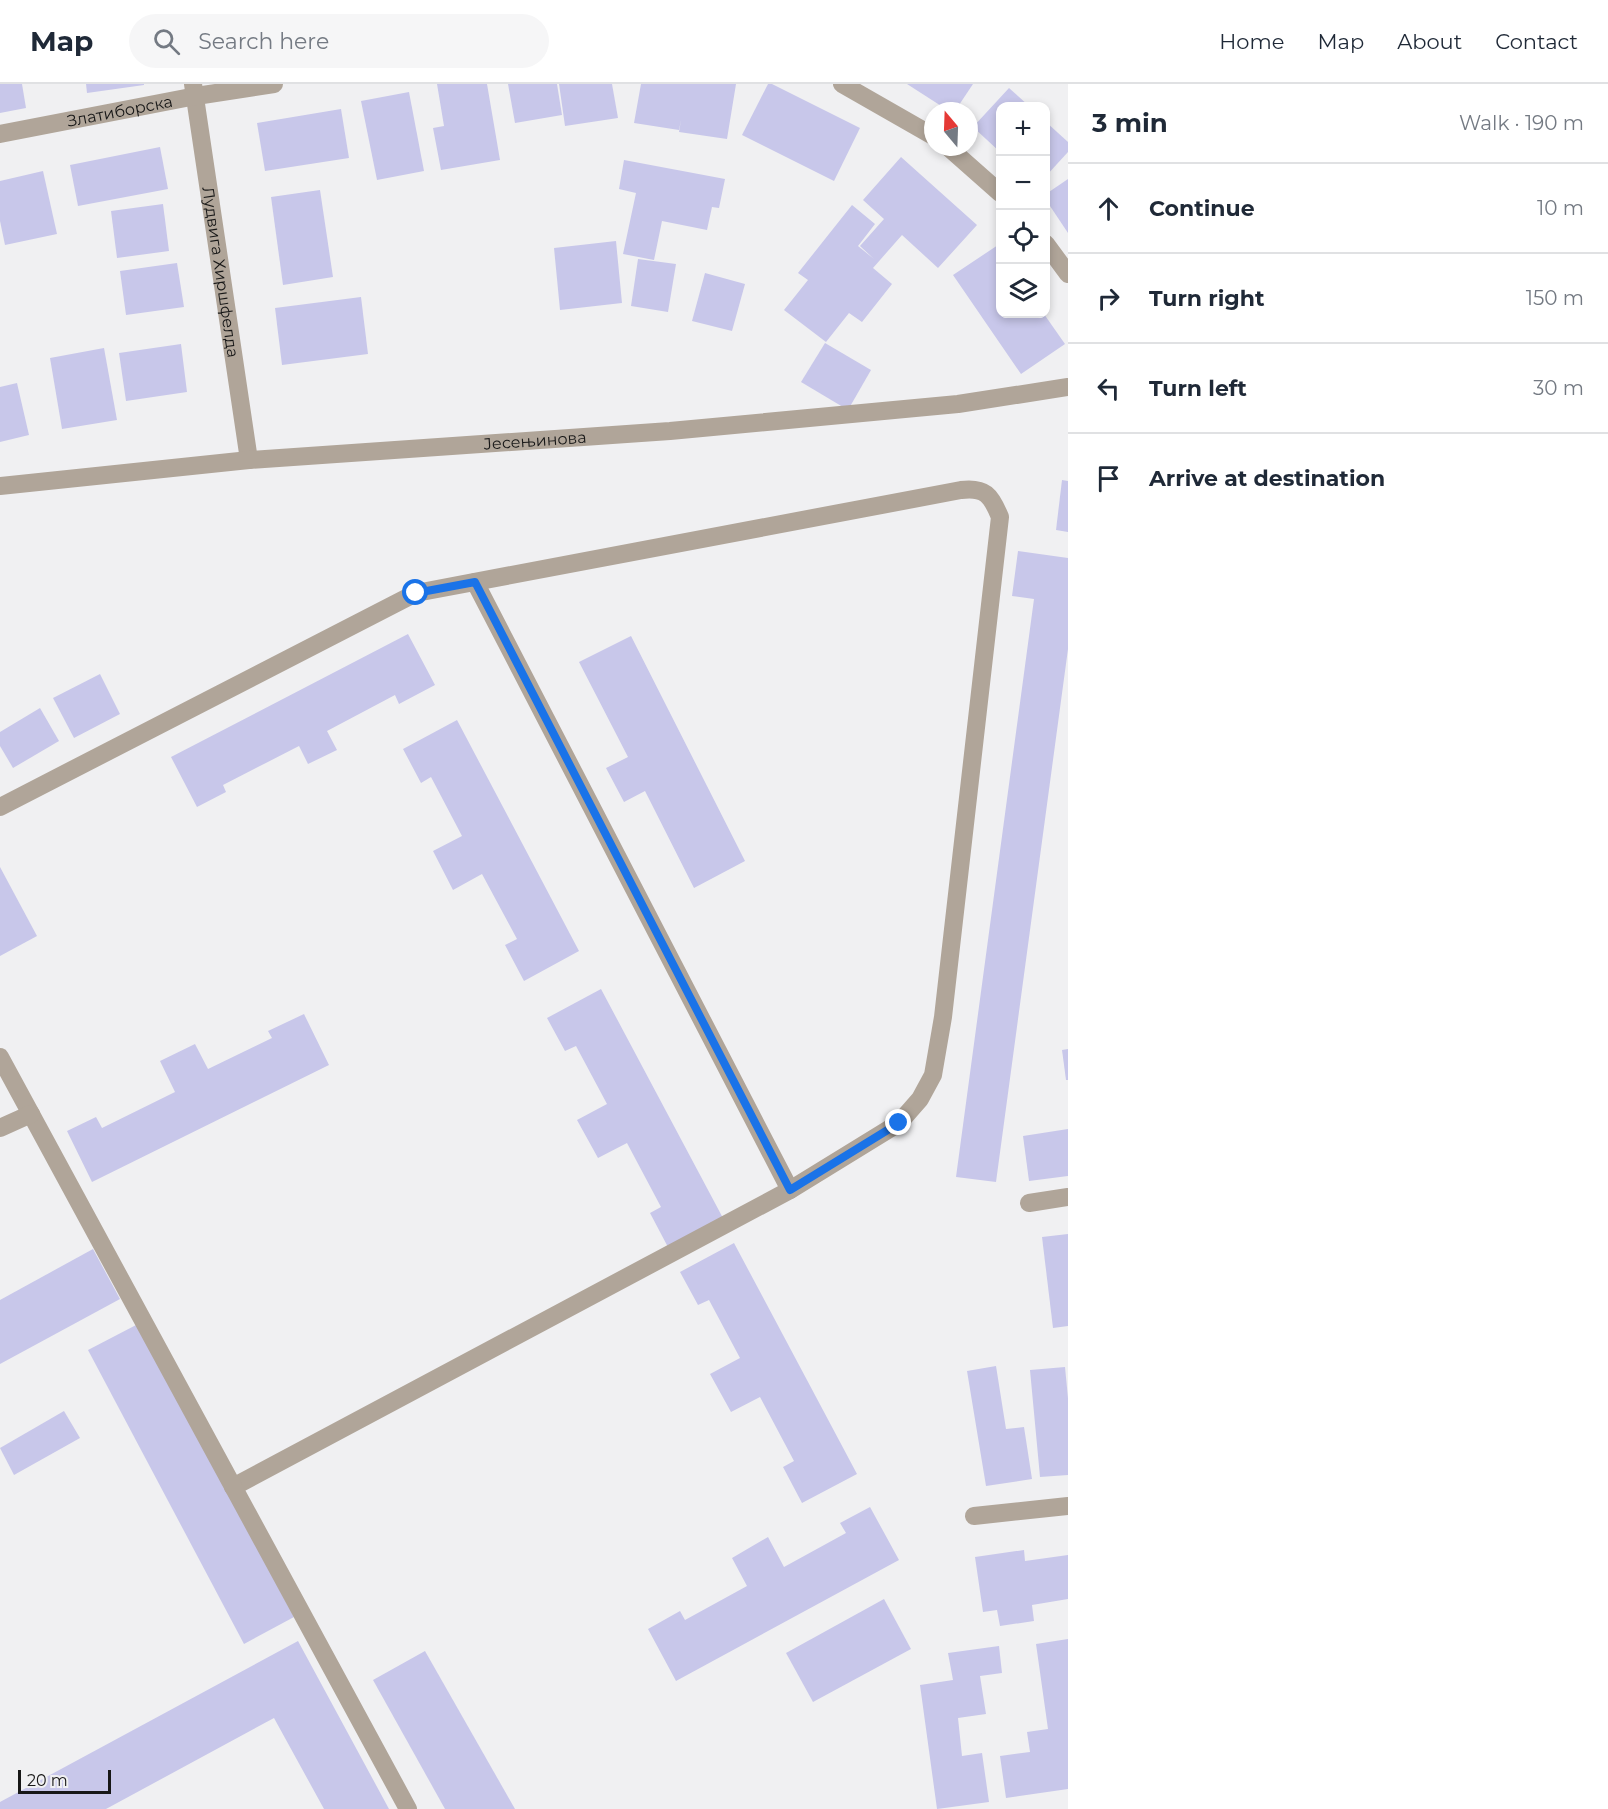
<!DOCTYPE html>
<html lang="en">
<head>
<meta charset="utf-8">
<style>
  body { margin:0; font-family:Montserrat,sans-serif; background:#f6f6f7; color:#1f2937 }
  .controls { position:absolute; right:18px; top:18px; display:grid; overflow:hidden; border-radius:12px; box-shadow:0 3px 9px #0003 }
  .controls button { width:54px; height:54px; display:grid; place-items:center; padding:0; border:0; border-bottom:2px solid #e0e1e3; background:#fff; color:#1f2937; font:30px sans-serif }
  .compass { position:absolute; left:924px; top:18px; width:54px; height:54px; border-radius:50%; background:#fff; box-shadow:0 3px 9px #0003; rotate:341deg }
  .scale { position:absolute; left:18px; bottom:15px; width:93px; box-sizing:border-box; padding-left:6px; border:3px solid #171717; border-top:0; font-size:16px; line-height:21px; white-space:nowrap; color:#171717; -webkit-text-stroke:4px #f0f0f2; paint-order:stroke }
  .stop { position:absolute; width:18px; height:18px; margin:-14px; border:4px solid #1a73e8; border-radius:50%; background:#fff }
  .stop.end { background:#1a73e8; border-color:#fff; box-shadow:0 2px 6px #0008 }
  .list { margin:0; padding:0; list-style:none }
  h2 { display:flex; justify-content:space-between; align-items:center; height:78px; margin:0; padding:0 24px; font-size:26px }
  h2 small { font-size:20px; font-weight:400; color:#747a83 }
  .list li { display:grid; grid-template-columns:39px 1fr auto; gap:18px; align-items:center; box-sizing:border-box; height:90px; padding:0 24px; border-top:2px solid #e0e1e3 }
  .list b { display:block; font-size:22px; white-space:nowrap }
  .list em { font-size:20px; font-style:normal; color:#747a83 }
  .icon { flex:none; width:33px; height:33px; fill:none; stroke:currentColor; stroke-width:2; stroke-linecap:round; stroke-linejoin:round }
  .map { position:relative; flex:none; width:1068px; height:1725px; overflow:hidden }
  header { display:flex; align-items:center; gap:36px; box-sizing:border-box; height:84px; padding:0 30px; background:#fff; border-bottom:2px solid #e0e1e3 }
  header strong { font-size:28px }
  nav { display:flex; gap:33px; margin-inline-start:auto; font-size:21px }
  .search { width:420px; height:54px; background:#f6f6f7; display:flex; align-items:center; gap:15px; box-sizing:border-box; padding:0 21px; border-radius:33px; color:#747a83; font-size:22px }
  main { display:flex }
  aside { flex:1; background:#fff }
  .map>svg:first-child { display:block }
  .building { fill:#c8c7ea }
  .lines { fill:none; stroke-linecap:round; stroke-linejoin:round }
  .minor { stroke:#b0a599; stroke-width:18 }
  .route { stroke:#1a73e8; stroke-width:8 }
  .labels { text-anchor:middle; stroke-width:4.5; stroke-linejoin:round; paint-order:stroke }
  .street-label { font-size:16px; fill:#171717; stroke:#f0f0f2 }
</style>
</head>
<body>
<header>
<strong>Map</strong>
<div class="search"><svg class="icon" aria-label="search" viewBox="0 0 24 24"><circle cx="10" cy="10" r="6"/><path d="M15 15l6 6"/></svg>Search here</div>
<nav><a>Home</a><a>Map</a><a>About</a><a>Contact</a></nav>
</header>
<main>
<div class="map">
<svg width="1068" height="1725" viewBox="0 0 1068 1725">
  <rect width="100%" height="100%" fill="#f0f0f2"/>
  <g class="building">
    <polygon points="0,0 22,0 26,24 0,29"/>
    <polygon points="86,0 144,0 144,1 87,9"/>
    <polygon points="437,0 487,0 500,76 441,86 433,44 444,42"/>
    <polygon points="508,0 557,0 562,31 515,39"/>
    <polygon points="559,0 612,0 618,34 565,42"/>
    <polygon points="641,0 736,0 727,55 679,48 681,36 679,46 634,39"/>
    <polygon points="768,0 772,0 860,44 834,97 742,51"/>
    <polygon points="907,0 973,0 955,27 949,27"/>
    <polygon points="1009,4 1029,22 1000,22 1000,68 973,43"/>
    <polygon points="409,8 424,87 377,96 361,17"/>
    <polygon points="341,25 349,74 265,87 257,39"/>
    <polygon points="1046,38 1068,58 1068,68 1046,92"/>
    <polygon points="160,63 168,105 78,122 70,81"/>
    <polygon points="901,73 977,141 938,184 902,151 873,184 892,200 862,238 849,229 826,258 784,226 808,196 798,189 852,121 875,140 858,162 874,175 860,162 884,135 863,116"/>
    <polygon points="624,76 725,95 719,124 712,123 707,146 662,137 654,176 623,170 636,109 619,105"/>
    <polygon points="43,87 57,150 5,161 0,137 0,97"/>
    <polygon points="1068,95 1068,149 1046,116 1046,110"/>
    <polygon points="320,106 333,193 283,201 271,113"/>
    <polygon points="163,120 169,167 117,174 111,127"/>
    <polygon points="616,157 622,219 560,226 554,164"/>
    <polygon points="998,161 1000,166 1000,230 1044,230 1065,260 1021,290 953,191"/>
    <polygon points="638,175 676,180 668,228 631,222"/>
    <polygon points="177,179 184,223 126,231 120,187"/>
    <polygon points="705,189 745,200 732,247 692,237"/>
    <polygon points="361,213 368,270 282,281 275,224"/>
    <polygon points="825,259 871,286 848,326 801,298"/>
    <polygon points="181,260 187,308 126,317 119,269"/>
    <polygon points="104,264 117,336 62,345 50,274"/>
    <polygon points="17,299 29,351 0,358 0,303"/>
    <polygon points="1062,396 1068,397 1068,448 1056,446"/>
    <polygon points="1018,467 1068,474 1068,565 996,1098 956,1093 1034,515 1012,512"/>
    <polygon points="408,550 435,601 399,620 395,611 327,647 337,666 308,680 299,662 223,701 226,708 197,723 171,673"/>
    <polygon points="631,552 745,777 694,804 645,707 624,718 606,684 628,673 579,578"/>
    <polygon points="100,590 120,630 74,654 53,614"/>
    <polygon points="40,624 59,657 13,684 0,662 0,648"/>
    <polygon points="457,636 579,867 524,897 505,861 517,855 482,790 453,806 433,767 462,752 431,693 421,699 403,665"/>
    <polygon points="0,783 37,852 0,872"/>
    <polygon points="601,905 724,1136 669,1165 650,1129 661,1123 627,1059 598,1074 577,1036 607,1020 576,962 565,967 547,934"/>
    <polygon points="304,930 329,981 92,1098 67,1047 96,1033 102,1044 175,1008 160,977 195,960 208,985 272,954 268,947"/>
    <polygon points="1068,965 1068,996 1066,996 1062,966"/>
    <polygon points="1068,1045 1068,1092 1029,1097 1023,1052"/>
    <polygon points="1068,1150 1068,1242 1053,1244 1042,1153"/>
    <polygon points="734,1159 857,1390 802,1419 783,1383 794,1377 760,1313 731,1328 710,1290 740,1274 709,1216 698,1221 680,1188"/>
    <polygon points="93,1165 120,1215 0,1280 0,1216"/>
    <polygon points="138,1240 294,1533 244,1560 88,1266"/>
    <polygon points="996,1282 1006,1345 1024,1343 1032,1395 986,1402 967,1287"/>
    <polygon points="1065,1283 1068,1314 1068,1391 1040,1393 1030,1286"/>
    <polygon points="64,1327 80,1354 14,1391 0,1364"/>
    <polygon points="870,1423 899,1476 676,1597 648,1545 680,1527 685,1536 747,1502 732,1474 768,1453 784,1483 846,1449 840,1439"/>
    <polygon points="1024,1466 1025,1477 1068,1471 1068,1515 1032,1521 1034,1537 1000,1542 997,1526 983,1528 975,1473"/>
    <polygon points="884,1515 911,1565 813,1618 786,1569"/>
    <polygon points="1068,1555 1068,1705 1006,1714 1000,1672 1030,1668 1027,1648 1048,1645 1036,1560"/>
    <polygon points="298,1557 389,1725 324,1725 274,1634 106,1725 0,1725 0,1718"/>
    <polygon points="999,1562 1002,1589 980,1592 986,1630 958,1634 962,1672 982,1669 989,1718 937,1725 920,1601 953,1596 948,1569"/>
    <polygon points="425,1567 515,1725 445,1725 373,1596"/>
  </g>
  <g class="lines">
    <g class="minor">
      <path id="s1" d="M193,0l56,376"/>
      <polyline points="842,0 933,52"/>
      <path id="s2" d="M0,50l196,-38 78,-12"/>
      <polyline points="948,63 1000,109"/>
      <polyline points="1046,160 1068,190"/>
      <path id="s3" d="M0,402l249,-26 421,-29 288,-27 110,-17"/>
      <polyline points="475,498 790,1106"/>
      <path d="M0,723l416,-214 545,-103c24,-3 30,5 39,27l-57,500 -10,58 -13,24 -21,24 -109,67 -557,297"/>
      <polyline points="0,973 408,1725"/>
      <polyline points="0,1044 31,1030"/>
      <polyline points="1029,1119 1068,1113"/>
      <polyline points="974,1432 1068,1422"/>
    </g>
  </g>
  <g class="lines">
    <polyline class="route" points="416,509 475,498 790,1106 899,1039"/>
  </g>
  <g class="labels">
    <g class="street-label">
      <text dy="6" stroke="none"><textPath href="#s2" startOffset="122">Златиборска</textPath></text>
      <text dy="6" stroke="none"><textPath href="#s1" startOffset="190">Лудвига Хиршфелда</textPath></text>
      <text dy="6" stroke="none"><textPath href="#s3" startOffset="537">Јесењинова</textPath></text>
    </g>
  </g>
</svg>
<div class="controls">
<button>+</button>
<button>−</button>
<button><svg class="icon" aria-label="locate" viewBox="0 0 24 24"><circle cx="12" cy="12" r="6"/><path d="M12 2v4M12 18v4M2 12h4M18 12h4"/></svg></button>
<button><svg class="icon" aria-label="layers" viewBox="0 0 24 24"><path d="M12 4l9 5-9 5-9-5zM3 14l9 5 9-5"/></svg></button>
</div>
<svg class="compass" viewBox="-18 -18 36 36"><path d="M0-13l5 13h-10z" fill="#e53935"/><path d="M0 13l5-13h-10z" fill="#747a83"/></svg>
<div class="scale">20 m</div>
<div class="stop" style="left:416px;top:509px"></div>
<div class="stop end" style="left:899px;top:1039px"></div>
</div>
<aside>
<h2>3 min<small>Walk · 190 m</small></h2>
<ul class="list">
<li><svg class="icon" aria-label="ahead" viewBox="0 0 24 24"><path d="M12 20V5M6 11l6-6 6 6"/></svg><div><b>Continue</b></div><em>10 m</em></li>
<li><svg class="icon" aria-label="right" viewBox="0 0 24 24"><path d="M7 20v-9h11M14 6l5 5-5 5"/></svg><div><b>Turn right</b></div><em>150 m</em></li>
<li><svg class="icon" aria-label="left" viewBox="0 0 24 24"><path d="M17 20v-9H6M10 6l-5 5 5 5"/></svg><div><b>Turn left</b></div><em>30 m</em></li>
<li><svg class="icon" aria-label="arrive" viewBox="0 0 24 24"><path d="M6 21V4h12l-3 4 3 4H6"/></svg><div><b>Arrive at destination</b></div></li>
</ul>
</aside>
</main>
</body>
</html>
